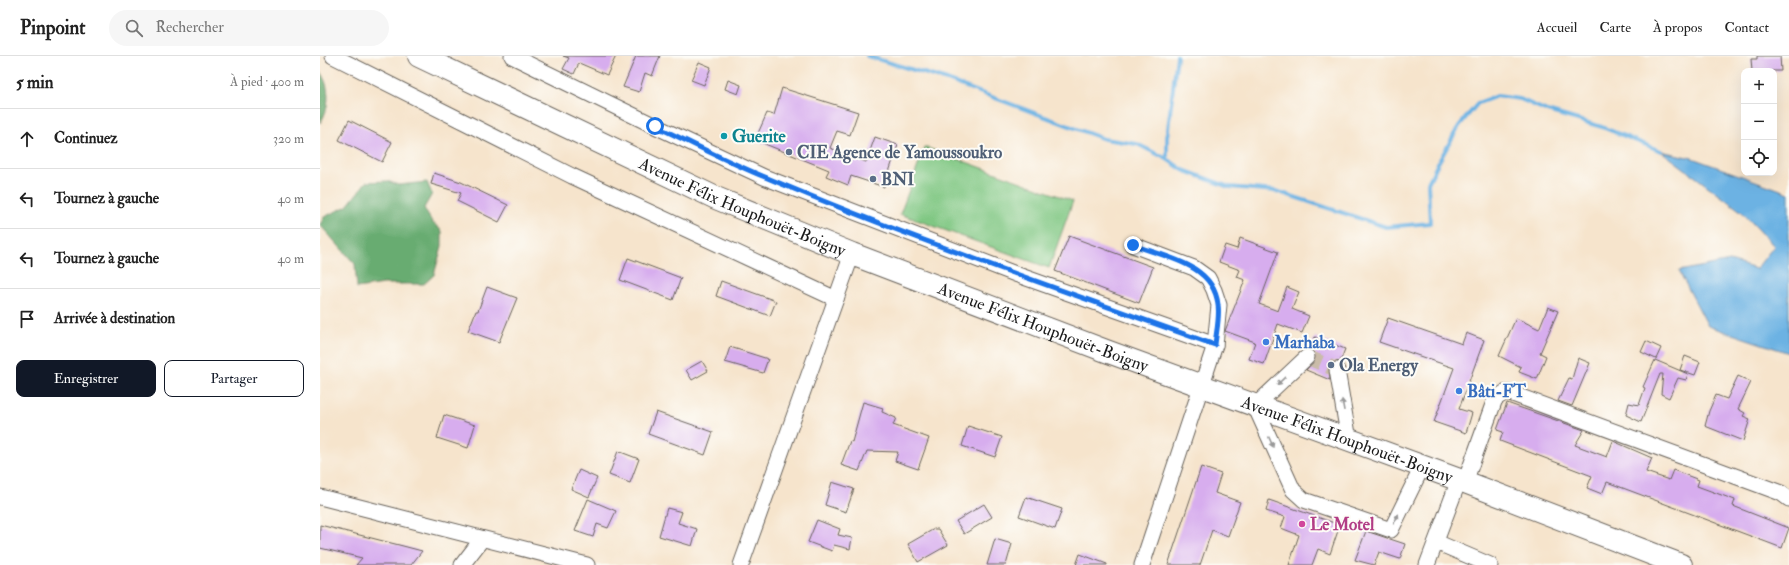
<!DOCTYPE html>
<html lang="fr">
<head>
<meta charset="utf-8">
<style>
  body { margin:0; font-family:"IM FELL Double Pica",serif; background:#f6f6f6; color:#222 }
  .controls { position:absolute; right:12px; top:12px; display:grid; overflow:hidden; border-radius:8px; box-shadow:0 4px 16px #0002 }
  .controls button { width:36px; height:36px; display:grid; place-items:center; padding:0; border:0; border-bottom:1px solid #e0e0e0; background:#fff; color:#222; font:20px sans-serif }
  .stop { position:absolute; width:12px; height:12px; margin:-9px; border:3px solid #1a73e8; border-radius:50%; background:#fff }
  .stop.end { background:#1a73e8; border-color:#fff; box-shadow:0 1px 4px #0008 }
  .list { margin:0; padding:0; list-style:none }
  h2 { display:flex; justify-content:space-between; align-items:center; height:52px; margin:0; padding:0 16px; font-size:17px }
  h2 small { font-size:13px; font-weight:400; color:#767676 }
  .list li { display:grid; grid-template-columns:26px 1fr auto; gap:12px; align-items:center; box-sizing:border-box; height:60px; padding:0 16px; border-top:1px solid #e0e0e0 }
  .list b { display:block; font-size:15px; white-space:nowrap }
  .list em { font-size:13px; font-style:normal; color:#767676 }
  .actions { display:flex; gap:8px; padding:12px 16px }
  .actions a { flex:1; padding:9px 0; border:1px solid #111827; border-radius:8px; text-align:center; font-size:14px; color:#111827 }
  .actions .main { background:#111827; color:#fff }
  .icon { flex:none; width:22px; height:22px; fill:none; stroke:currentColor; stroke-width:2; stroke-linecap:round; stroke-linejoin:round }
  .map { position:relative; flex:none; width:1469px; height:509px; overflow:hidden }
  header { display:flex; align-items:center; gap:24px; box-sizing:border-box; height:56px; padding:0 20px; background:#fff; border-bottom:1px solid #e0e0e0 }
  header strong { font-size:19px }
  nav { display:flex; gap:22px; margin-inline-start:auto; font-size:14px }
  .search { width:280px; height:36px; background:#f6f6f6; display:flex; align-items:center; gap:10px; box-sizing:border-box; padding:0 14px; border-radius:22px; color:#767676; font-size:15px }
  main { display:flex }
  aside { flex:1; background:#fff }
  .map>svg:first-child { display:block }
  .green { fill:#80c783; stroke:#4e7250 }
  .forest { fill:#68ac71; stroke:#426446 }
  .water { fill:#6cb2e3; stroke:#446780 }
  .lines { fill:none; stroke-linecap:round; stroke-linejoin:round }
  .stream { stroke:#6cb2e3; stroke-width:4 }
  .building { fill:#d7adee }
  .minor-tunnel { stroke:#cabca9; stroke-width:15; stroke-dasharray:15 8; stroke-linecap:butt }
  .minor-casing { stroke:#68625a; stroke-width:17 }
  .highway-casing { stroke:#68625a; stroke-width:24 }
  .minor { stroke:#fff; stroke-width:15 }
  .highway { stroke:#fff; stroke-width:22 }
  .oneway { fill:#999 }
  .route { stroke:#1a73e8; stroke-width:5 }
  .culture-dot { fill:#0f9aa8; stroke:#fdfcf7; stroke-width:1.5 }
  .service-dot { fill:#5c6f8a; stroke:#fdfcf7; stroke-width:1.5 }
  .shop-dot { fill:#3f7fe0; stroke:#fdfcf7; stroke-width:1.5 }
  .hotel-dot { fill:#d1479c; stroke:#fdfcf7; stroke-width:1.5 }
  .labels { text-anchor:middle; stroke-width:4; stroke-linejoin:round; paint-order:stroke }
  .culture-label { font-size:17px; font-weight:bold; fill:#0d838f; stroke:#fdfcf7; text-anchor:start }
  .service-label { font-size:17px; font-weight:bold; fill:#4e5e75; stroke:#fdfcf7; text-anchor:start }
  .street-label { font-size:17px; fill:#1c1c1c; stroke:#fdfcf7 }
  .shop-label { font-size:17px; font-weight:bold; fill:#366cbe; stroke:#fdfcf7; text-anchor:start }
  .hotel-label { font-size:17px; font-weight:bold; fill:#b23c85; stroke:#fdfcf7; text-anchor:start }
</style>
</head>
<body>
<header>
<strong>Pinpoint</strong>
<div class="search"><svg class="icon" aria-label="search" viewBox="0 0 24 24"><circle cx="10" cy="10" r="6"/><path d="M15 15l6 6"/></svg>Rechercher</div>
<nav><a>Accueil</a><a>Carte</a><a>À propos</a><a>Contact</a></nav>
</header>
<main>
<aside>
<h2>5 min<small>À pied · 400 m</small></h2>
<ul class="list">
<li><svg class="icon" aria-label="ahead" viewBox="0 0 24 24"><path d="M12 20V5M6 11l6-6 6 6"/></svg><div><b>Continuez</b></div><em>320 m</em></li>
<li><svg class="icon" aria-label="left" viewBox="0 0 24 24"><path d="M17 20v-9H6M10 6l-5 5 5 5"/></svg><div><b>Tournez à gauche</b></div><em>40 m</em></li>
<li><svg class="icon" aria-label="left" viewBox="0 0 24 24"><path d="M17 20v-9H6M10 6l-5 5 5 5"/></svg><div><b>Tournez à gauche</b></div><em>40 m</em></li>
<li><svg class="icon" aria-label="arrive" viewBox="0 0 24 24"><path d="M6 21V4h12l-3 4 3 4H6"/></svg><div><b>Arrivée à destination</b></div></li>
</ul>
<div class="actions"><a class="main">Enregistrer</a><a>Partager</a></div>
</aside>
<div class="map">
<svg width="1469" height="509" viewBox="0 0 1469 509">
  <rect width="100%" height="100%" fill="#fdfcf7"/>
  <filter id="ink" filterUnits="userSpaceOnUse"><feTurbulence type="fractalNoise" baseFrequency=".025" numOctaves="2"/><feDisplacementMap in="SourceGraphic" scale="8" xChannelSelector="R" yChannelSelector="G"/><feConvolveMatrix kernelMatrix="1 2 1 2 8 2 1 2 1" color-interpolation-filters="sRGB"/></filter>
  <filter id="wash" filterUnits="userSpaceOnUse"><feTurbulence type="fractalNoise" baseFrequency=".012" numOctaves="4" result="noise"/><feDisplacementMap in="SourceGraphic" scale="16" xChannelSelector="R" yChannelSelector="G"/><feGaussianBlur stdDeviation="0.9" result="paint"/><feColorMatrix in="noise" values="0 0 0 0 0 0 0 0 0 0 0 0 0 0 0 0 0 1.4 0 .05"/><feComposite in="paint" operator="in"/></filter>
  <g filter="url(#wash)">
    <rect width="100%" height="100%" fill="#f6e4cc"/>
    <polygon class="green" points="605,91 753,145 729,212 580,158"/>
    <g class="forest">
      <path d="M0,16c11,14 10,37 0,51z"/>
      <polygon points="67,125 79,129 107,126 112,138 104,152 112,166 122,175 122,190 114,219 104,228 63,228 37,232 35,208 0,169 4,161 27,150 46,126"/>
    </g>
    <polygon class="water" points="1341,95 1372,102 1469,137 1469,297 1388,270 1359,215 1410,205 1436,213 1454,190 1422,156"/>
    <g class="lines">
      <g class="stream">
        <polyline points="547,0 627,24 784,83 817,88 847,103 863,114 909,131 956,135 1066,171 1110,167 1108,127 1118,107 1139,70 1158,47 1177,40 1200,43 1227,55 1282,71 1341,95"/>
        <polyline points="847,103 847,81 857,0"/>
      </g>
    </g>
    <g id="blocks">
      <g class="building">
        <polygon points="243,0 296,0 287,19 259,7 254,18 243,13 249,2"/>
        <polygon points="316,0 340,0 332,20 325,17 319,36 303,31"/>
        <polygon points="1437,0 1460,0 1461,15 1432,15 1431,3 1437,3"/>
        <polygon points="379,6 391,11 384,29 371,24"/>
        <polygon points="408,24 421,29 418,38 405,33"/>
        <polygon points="462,32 538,56 530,79 517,75 510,92 546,106 555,81 578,89 564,131 531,120 528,129 506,120 509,114 435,84 447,57 454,59"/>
        <polygon points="29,64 72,86 62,106 19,84"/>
        <polygon points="114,117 141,126 188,149 179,166 137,145 141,137 111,128"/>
        <polygon points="749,180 833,211 819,247 735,215"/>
        <polygon points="920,182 958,196 939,248 958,255 967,231 979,236 972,253 989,260 982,277 958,268 944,308 929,303 935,286 905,275 925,224 917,221 920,214 899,206 905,189 917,193"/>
        <polygon points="308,202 361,222 353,244 300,224"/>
        <polygon points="401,225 456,245 450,260 396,240"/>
        <polygon points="167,231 197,242 179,286 148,275 156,255 158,255"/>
        <polygon points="1228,251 1238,255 1220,297 1226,300 1217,323 1199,316 1201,311 1179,300 1196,262 1219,273"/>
        <polygon points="1068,262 1142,288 1146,277 1164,284 1139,353 1152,357 1146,377 1114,366 1134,312 1059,286"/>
        <polygon points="995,281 1025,293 1020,306 1015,305 1009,311 1010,324 986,314 996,303 996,299 990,293"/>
        <polygon points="1326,285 1341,292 1336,303 1321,296"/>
        <polygon points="410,291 448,303 443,317 405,306"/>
        <polygon points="1365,300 1380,306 1375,319 1360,314"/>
        <polygon points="1258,302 1270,307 1252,350 1238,345 1249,322 1252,323"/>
        <polygon points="1335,304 1368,318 1366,324 1358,322 1349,342 1341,338 1343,318 1340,318 1321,366 1306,359 1309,347 1319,349 1325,332 1323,331"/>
        <polygon points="382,305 388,315 372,324 366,314"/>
        <polygon points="1418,320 1431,326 1418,353 1425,357 1423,360 1430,363 1423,385 1385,370 1389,355 1396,339 1407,343"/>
        <polygon points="543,346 563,352 562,356 576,362 573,369 609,382 598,413 575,405 578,396 547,395 539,415 521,409 530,385 532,386"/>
        <polygon points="1187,347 1264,374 1255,389 1287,401 1293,385 1332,402 1326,416 1349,424 1353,414 1379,424 1377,430 1415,444 1413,450 1469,472 1462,492 1287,426 1282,438 1267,432 1272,420 1180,385 1183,376 1177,374"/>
        <polygon points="336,356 393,376 385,399 328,378"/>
        <polygon points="124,359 155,369 148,392 117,382"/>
        <polygon points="648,370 682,381 675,401 642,390"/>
        <polygon points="298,395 319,403 310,427 289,419"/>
        <polygon points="881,411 901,418 895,437 920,446 908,480 892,474 880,509 848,509"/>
        <polygon points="259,414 277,422 269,441 251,433"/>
        <polygon points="512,426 534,433 526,456 505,449"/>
        <polygon points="706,441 742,453 735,473 699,460"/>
        <polygon points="268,443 296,455 288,472 277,468 273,481 255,475"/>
        <polygon points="949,444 1020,469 1010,498 998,493 992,509 969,509 979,479 961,472 965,461 946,455"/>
        <polygon points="664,448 672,461 644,478 636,465"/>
        <polygon points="347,452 362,456 358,467 377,473 372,490 339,480"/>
        <polygon points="497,464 520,473 518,479 532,482 530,493 514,489 512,495 488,486"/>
        <polygon points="0,469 83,490 102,495 91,509 36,509 42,502 0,492"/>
        <polygon points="614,473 618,473 628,489 598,506 588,488"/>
        <polygon points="1046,475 1085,488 1080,503 1059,496 1054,509 1035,504"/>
        <polygon points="675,483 692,488 686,509 667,509"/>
        <polygon points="760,498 787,508 787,509 756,509"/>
      </g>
    </g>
  </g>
  <g filter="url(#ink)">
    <use href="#blocks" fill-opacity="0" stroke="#68625a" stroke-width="1"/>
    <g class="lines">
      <polyline class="minor-tunnel" points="987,301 1017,314"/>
      <defs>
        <g id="minor">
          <polyline points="13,0 252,120 516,243"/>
          <polyline points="192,0 335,70 444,121 698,219 895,289"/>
          <polyline points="813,189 874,212 888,222 894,234 899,249 895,289 822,509"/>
          <polyline points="987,301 935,350 973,434 984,444 1071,474 1102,411"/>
          <polyline points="1017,314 1029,384"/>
          <polyline points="1145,426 1175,343 1184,337 1190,337 1461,437 1469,443"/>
          <polyline points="0,441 267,509"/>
          <polyline points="1116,486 1170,509"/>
          <polyline points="142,509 162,483"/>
          <polyline points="421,509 532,198"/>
          <polyline points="1107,509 1139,424"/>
        </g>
        <g id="highway">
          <path id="s1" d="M99,0l297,142 136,56 254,97 359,131 216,83"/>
        </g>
      </defs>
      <use href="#minor" class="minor-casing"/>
      <use href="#highway" class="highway-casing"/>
      <use href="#minor" class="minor"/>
      <use href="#highway" class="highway"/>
    </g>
    <defs><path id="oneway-solid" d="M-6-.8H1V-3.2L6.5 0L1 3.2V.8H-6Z"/></defs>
    <g class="oneway">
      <use href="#oneway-solid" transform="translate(961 325) rotate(136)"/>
      <use href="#oneway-solid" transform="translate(1023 349) rotate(-100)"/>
      <use href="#oneway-solid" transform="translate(951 386) rotate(66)"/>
      <use href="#oneway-solid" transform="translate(1076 463) rotate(-63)"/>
    </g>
  </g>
  <g class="lines" filter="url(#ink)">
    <path class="route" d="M335,70c37,17 73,36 110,51 147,62 299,114 450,168 1,-12 5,-28 3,-40 -4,-41 -53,-48 -85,-60"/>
  </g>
  <circle class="culture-dot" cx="404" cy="80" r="4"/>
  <g class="service-dot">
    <circle cx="469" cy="96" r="4"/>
    <circle cx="553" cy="123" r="4"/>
    <circle cx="1011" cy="309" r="4"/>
  </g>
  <g class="shop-dot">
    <circle cx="946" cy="286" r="4"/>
    <circle cx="1139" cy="335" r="4"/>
  </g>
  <circle class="hotel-dot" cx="982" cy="468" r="4"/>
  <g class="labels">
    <g class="culture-label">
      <text x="412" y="86">Guerite</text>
    </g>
    <g class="service-label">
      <text x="477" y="102">CIE Agence de Yamoussoukro</text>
      <text x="561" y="129">BNI</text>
      <text x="1019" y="315">Ola Energy</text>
    </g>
    <g class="street-label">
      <text dy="6" stroke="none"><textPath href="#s1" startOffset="357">Avenue Félix Houphouët-Boigny</textPath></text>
      <text dy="6" stroke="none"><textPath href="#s1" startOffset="681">Avenue Félix Houphouët-Boigny</textPath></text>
      <text dy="6" stroke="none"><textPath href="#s1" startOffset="1005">Avenue Félix Houphouët-Boigny</textPath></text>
    </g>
    <g class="shop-label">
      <text x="954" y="292">Marhaba</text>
      <text x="1147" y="341">Bâti-FT</text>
    </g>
    <g class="hotel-label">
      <text x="990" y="474">Le Motel</text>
    </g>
  </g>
</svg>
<div class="controls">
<button>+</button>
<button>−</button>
<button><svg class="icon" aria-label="locate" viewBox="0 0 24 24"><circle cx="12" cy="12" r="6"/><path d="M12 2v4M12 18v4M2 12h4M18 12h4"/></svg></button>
</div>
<div class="stop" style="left:335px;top:70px"></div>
<div class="stop end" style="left:813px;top:189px"></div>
</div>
</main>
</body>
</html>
